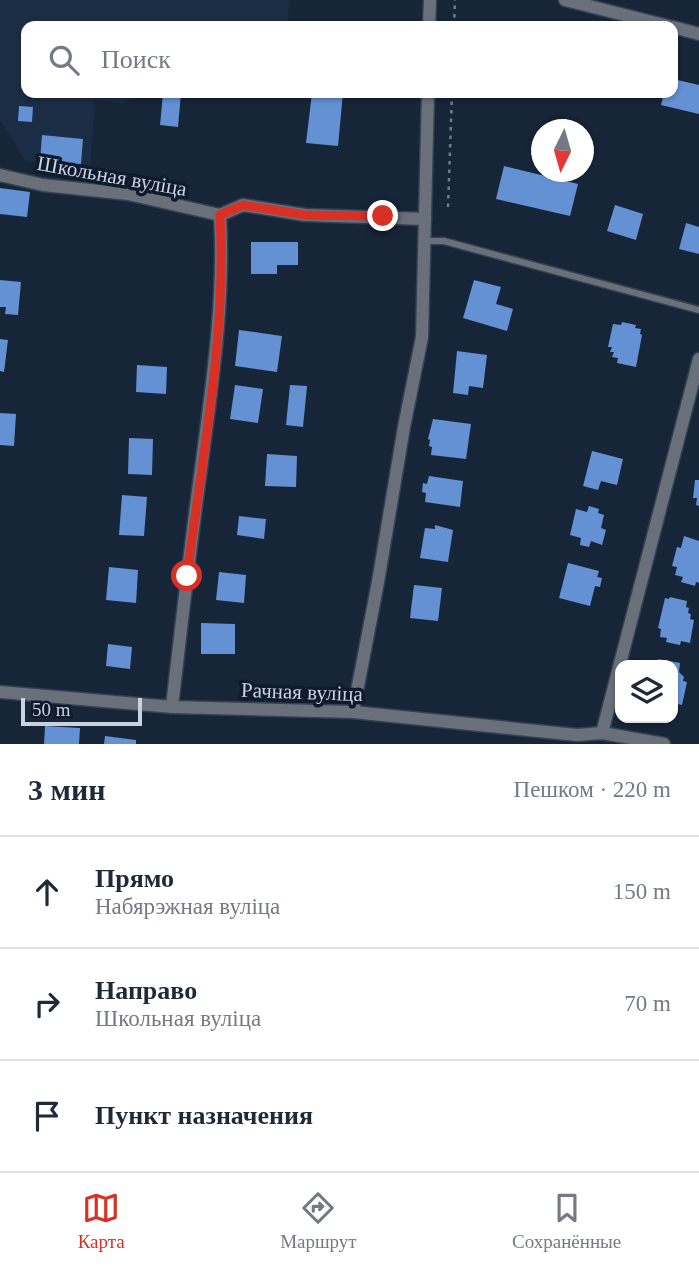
<!DOCTYPE html>
<html lang="ru">
<head>
<meta charset="utf-8">
<style>
  body { margin:0; font-family:Georgia,serif; background:#f2f2f3; color:#1f2937 }
  .controls { position:absolute; right:21px; bottom:21px; display:grid; overflow:hidden; border-radius:14px; box-shadow:0 2px 5px #0004 }
  .controls button { width:63px; height:63px; display:grid; place-items:center; padding:0; border:0; border-bottom:2px solid #e0e1e3; background:#fff; color:#1f2937; font:35px sans-serif }
  .compass { position:absolute; left:531px; top:119px; width:63px; height:63px; border-radius:50%; background:#fff; box-shadow:0 2px 5px #0004; rotate:185deg }
  .scale { position:absolute; left:21px; bottom:18px; width:121px; box-sizing:border-box; padding-left:7px; border:4px solid #c9d2df; border-top:0; font-size:19px; line-height:24px; white-space:nowrap; color:#c9d2df; -webkit-text-stroke:5px #0e1b2e; paint-order:stroke }
  .stop { position:absolute; width:21px; height:21px; margin:-16px; border:5px solid #d93025; border-radius:50%; background:#fff }
  .stop.end { background:#d93025; border-color:#fff; box-shadow:0 2px 7px #0008 }
  .list { margin:0; padding:0; list-style:none }
  h2 { display:flex; justify-content:space-between; align-items:center; height:91px; margin:0; padding:0 28px; font-size:30px }
  h2 small { font-size:23px; font-weight:400; color:#747a83 }
  .list li { display:grid; grid-template-columns:46px 1fr auto; gap:21px; align-items:center; box-sizing:border-box; height:112px; padding:0 28px; border-top:2px solid #e0e1e3 }
  .list b { display:block; font-size:26px; white-space:nowrap }
  .list p { margin:0; font-size:23px; white-space:nowrap; color:#747a83 }
  .list em { font-size:23px; font-style:normal; color:#747a83 }
  .icon { flex:none; width:38px; height:38px; fill:none; stroke:currentColor; stroke-width:2; stroke-linecap:round; stroke-linejoin:round }
  .map { position:relative; flex:none; width:699px; height:744px; overflow:hidden }
  .search { position:absolute; background:#fff; box-shadow:0 2px 5px #0004; left:21px; right:21px; top:21px; height:77px; display:flex; align-items:center; gap:18px; box-sizing:border-box; padding:0 24px; border-radius:14px; color:#747a83; font-size:26px }
  .sheet { height:427px; background:#fff }
  nav { display:flex; justify-content:space-around; align-items:center; box-sizing:border-box; height:98px; border-top:2px solid #e0e1e3; background:#fff; font-size:19px; color:#747a83 }
  nav a { display:grid; justify-items:center; gap:4px }
  nav .on { color:#d93025 }
  .map>svg:first-child { display:block }
  .built { fill:#1b2c45 }
  .building { fill:#6391d4 }
  .lines { fill:none; stroke-linecap:round; stroke-linejoin:round }
  .service-casing { stroke:#334153; stroke-width:9 }
  .minor-casing { stroke:#334153; stroke-width:15 }
  .path { stroke:#707c8c; stroke-width:2.5; stroke-dasharray:3.5 5; stroke-linecap:butt }
  .service { stroke:#69707a; stroke-width:6 }
  .minor { stroke:#69707a; stroke-width:12 }
  .route { stroke:#d93025; stroke-width:9 }
  .labels { text-anchor:middle; stroke-width:7; stroke-linejoin:round; paint-order:stroke }
  .street-label { font-size:21px; fill:#c9d2df; stroke:#0e1b2e }
</style>
</head>
<body>
<div class="map">
<svg width="699" height="744" viewBox="0 0 699 744">
  <rect width="100%" height="100%" fill="#172538"/>
  <polygon class="built" points="0,0 290,0 287,26 26,26 26,93 142,93 124,103 95,101 90,166 25,161 0,119"/>
  <g class="building">
    <polygon points="673,79 699,85 699,114 661,105 664,93 673,93"/>
    <polygon points="163,93 181,93 178,127 160,125"/>
    <polygon points="312,93 343,93 338,146 306,143"/>
    <polygon points="19,106 33,107 32,122 18,121"/>
    <polygon points="42,135 83,139 81,164 40,161"/>
    <polygon points="504,166 578,184 570,216 496,199"/>
    <polygon points="0,188 30,192 27,217 0,214"/>
    <polygon points="615,205 643,214 636,240 607,231"/>
    <polygon points="686,223 699,227 699,254 679,249"/>
    <polygon points="251,242 298,242 298,265 277,265 277,274 251,274"/>
    <polygon points="0,280 21,282 18,315 5,314 6,307 0,307"/>
    <polygon points="474,280 501,287 496,304 513,309 507,331 463,318"/>
    <polygon points="622,322 636,325 635,328 641,329 640,334 642,335 636,367 617,363 618,358 612,357 614,352 610,352 612,347 608,347 613,324 621,325"/>
    <polygon points="239,330 282,336 277,372 235,366"/>
    <polygon points="0,339 8,340 4,372 0,371"/>
    <polygon points="457,351 487,355 483,388 469,386 468,395 453,393"/>
    <polygon points="137,365 167,367 166,394 136,392"/>
    <polygon points="235,385 263,389 258,423 230,419"/>
    <polygon points="290,385 307,386 303,427 286,425"/>
    <polygon points="0,413 16,414 14,446 0,445"/>
    <polygon points="433,419 471,424 466,459 431,455 432,447 429,446 430,440 428,439"/>
    <polygon points="129,438 153,439 152,475 128,474"/>
    <polygon points="592,451 623,459 617,485 601,481 598,490 583,486"/>
    <polygon points="267,454 297,456 296,487 265,486"/>
    <polygon points="429,476 463,481 460,507 425,502 426,493 422,492 423,483 427,484"/>
    <polygon points="695,480 699,480 699,506 696,505 697,498 693,498"/>
    <polygon points="122,495 147,497 144,536 119,535"/>
    <polygon points="589,506 599,509 598,513 604,515 601,528 606,530 602,545 591,541 589,547 580,545 581,538 570,535 576,509 587,512"/>
    <polygon points="239,516 266,519 264,539 237,535"/>
    <polygon points="435,525 453,530 448,562 420,558 425,528 435,529"/>
    <polygon points="684,536 699,541 699,583 696,582 695,586 681,582 683,577 675,575 677,567 672,566 677,547 681,548"/>
    <polygon points="568,563 599,571 597,577 602,578 600,587 595,586 590,606 559,598"/>
    <polygon points="109,567 138,570 136,603 106,600"/>
    <polygon points="219,572 246,575 244,603 216,600"/>
    <polygon points="414,585 442,588 438,621 410,618"/>
    <polygon points="670,597 687,601 686,607 689,608 688,613 691,614 690,619 694,620 690,643 681,641 680,645 666,642 667,638 660,637 661,629 658,628 665,598 669,599"/>
    <polygon points="201,623 235,624 235,654 201,654"/>
    <polygon points="108,644 132,647 130,669 106,666"/>
    <polygon points="658,659 680,663 679,672 684,677 683,681 687,682 682,705 673,703 673,665 657,665"/>
    <polygon points="45,726 80,728 79,744 44,744"/>
    <polygon points="105,736 136,740 136,744 104,744"/>
  </g>
  <g class="lines">
    <defs>
      <polyline id="service" points="424,241 444,241 699,310"/>
      <g id="minor">
        <polyline points="565,0 668,26"/>
        <polyline points="429,26 430,0"/>
        <polyline points="673,27 699,34"/>
        <polyline points="0,175 43,185 128,194 220,215 243,205 305,215 425,219"/>
        <polyline points="0,692 172,707 353,712 577,735 602,733 664,744"/>
        <path d="M172,707c9,-79 18,-159 29,-238 11,-84 24,-169 19,-254"/>
        <polyline points="353,712 378,582 404,427 422,337 428,93"/>
        <polyline points="602,733 699,359"/>
      </g>
    </defs>
    <use href="#service" class="service-casing"/>
    <use href="#minor" class="minor-casing"/>
    <g class="path">
      <polyline points="454,26 455,0"/>
      <polyline points="448,207 452,93"/>
    </g>
    <use href="#service" class="service"/>
    <use href="#minor" class="minor"/>
  </g>
  <g class="lines">
    <path class="route" d="M187,576c15,-118 40,-242 33,-361l23,-10 62,10 78,1"/>
  </g>
  <g class="labels">
    <g class="street-label">
      <text transform="translate(112 176) rotate(10)" y="7">Школьная вуліца</text>
      <text transform="translate(302 692) rotate(2)" y="7">Рачная вуліца</text>
    </g>
  </g>
</svg>
<div class="controls">
<button><svg class="icon" aria-label="layers" viewBox="0 0 24 24"><path d="M12 4l9 5-9 5-9-5zM3 14l9 5 9-5"/></svg></button>
</div>
<svg class="compass" viewBox="-18 -18 36 36"><path d="M0-13l5 13h-10z" fill="#e53935"/><path d="M0 13l5-13h-10z" fill="#747a83"/></svg>
<div class="scale">50 m</div>
<div class="stop" style="left:187px;top:576px"></div>
<div class="stop end" style="left:383px;top:216px"></div>
<div class="search"><svg class="icon" aria-label="search" viewBox="0 0 24 24"><circle cx="10" cy="10" r="6"/><path d="M15 15l6 6"/></svg>Поиск</div>
</div>
<section class="sheet">
<h2>3 мин<small>Пешком · 220 m</small></h2>
<ul class="list">
<li><svg class="icon" aria-label="ahead" viewBox="0 0 24 24"><path d="M12 20V5M6 11l6-6 6 6"/></svg><div><b>Прямо</b><p>Набярэжная вуліца</p></div><em>150 m</em></li>
<li><svg class="icon" aria-label="right" viewBox="0 0 24 24"><path d="M7 20v-9h11M14 6l5 5-5 5"/></svg><div><b>Направо</b><p>Школьная вуліца</p></div><em>70 m</em></li>
<li><svg class="icon" aria-label="arrive" viewBox="0 0 24 24"><path d="M6 21V4h12l-3 4 3 4H6"/></svg><div><b>Пункт назначения</b></div></li>
</ul>
</section>
<nav>
<a class="on"><svg class="icon" aria-label="map" viewBox="0 0 24 24"><path d="M3 6l6-2 6 2 6-2v14l-6 2-6-2-6 2zM9 4v14M15 6v14"/></svg>Карта</a>
<a><svg class="icon" aria-label="directions" viewBox="0 0 24 24"><path d="M12 3l9 9-9 9-9-9zM9 14v-3h6M13 9l2 2-2 2"/></svg>Маршрут</a>
<a><svg class="icon" aria-label="saved" viewBox="0 0 24 24"><path d="M7 4h10v16l-5-4-5 4z"/></svg>Сохранённые</a>
</nav>
</body>
</html>
